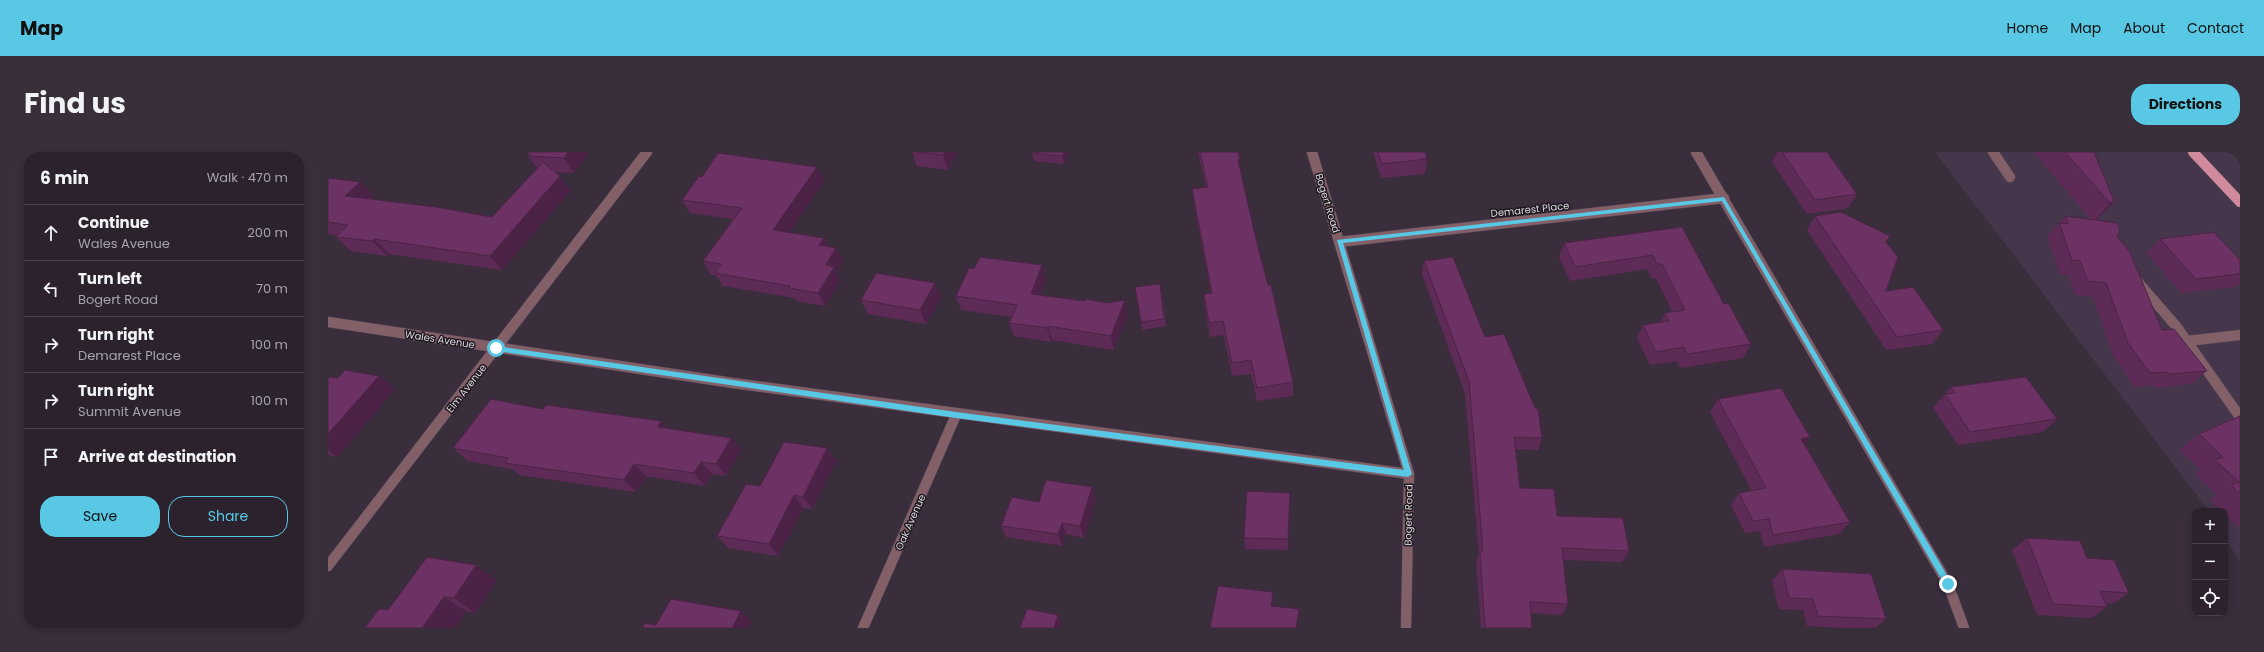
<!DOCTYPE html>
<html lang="en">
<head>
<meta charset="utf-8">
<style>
  body { margin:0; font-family:Poppins,sans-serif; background:#382f3a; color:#f1f3f6 }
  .controls { position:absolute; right:12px; bottom:12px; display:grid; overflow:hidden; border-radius:8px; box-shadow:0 2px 10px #0003 }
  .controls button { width:36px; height:36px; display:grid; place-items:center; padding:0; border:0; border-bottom:1px solid #483f4a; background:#2c222e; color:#f1f3f6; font:20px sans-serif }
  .stop { position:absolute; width:12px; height:12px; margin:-9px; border:3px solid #58c8e4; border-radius:50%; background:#fff }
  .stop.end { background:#58c8e4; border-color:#fff; box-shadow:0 1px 4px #0008 }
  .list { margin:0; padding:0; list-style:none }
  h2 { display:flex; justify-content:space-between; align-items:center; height:52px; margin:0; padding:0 16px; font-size:17px }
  h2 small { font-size:13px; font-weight:400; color:#a6a4aa }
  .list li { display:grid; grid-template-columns:26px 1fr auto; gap:12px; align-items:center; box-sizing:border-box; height:56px; padding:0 16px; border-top:1px solid #483f4a }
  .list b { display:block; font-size:15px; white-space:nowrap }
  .list p { margin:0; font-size:13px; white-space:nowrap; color:#a6a4aa }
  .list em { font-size:13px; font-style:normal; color:#a6a4aa }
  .actions { display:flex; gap:8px; padding:12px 16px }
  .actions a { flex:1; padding:9px 0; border:1px solid #58c8e4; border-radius:16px; text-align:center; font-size:14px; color:#58c8e4 }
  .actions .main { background:#58c8e4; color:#111 }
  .icon { flex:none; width:22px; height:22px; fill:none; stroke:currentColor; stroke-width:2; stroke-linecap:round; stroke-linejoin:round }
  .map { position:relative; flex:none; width:1912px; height:476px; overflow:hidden; border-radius:16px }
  header { display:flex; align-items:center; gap:24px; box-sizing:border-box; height:56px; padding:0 20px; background:#58c8e4; color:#111 }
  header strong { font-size:19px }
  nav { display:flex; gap:22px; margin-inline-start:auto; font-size:14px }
  .intro { display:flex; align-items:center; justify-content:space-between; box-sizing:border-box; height:96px; padding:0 24px }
  h1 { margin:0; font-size:28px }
  .button { padding:10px 18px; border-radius:16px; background:#58c8e4; color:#111; font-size:14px; font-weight:700 }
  main { display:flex; gap:24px; padding:0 24px }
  aside { flex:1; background:#2c222e; border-radius:16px; box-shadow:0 2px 10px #0003 }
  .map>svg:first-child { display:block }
  .built { fill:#46364b }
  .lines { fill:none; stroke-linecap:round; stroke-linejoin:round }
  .lane-casing { stroke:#584c5a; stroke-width:11 }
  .street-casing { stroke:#584c5a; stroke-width:11 }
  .primary-casing { stroke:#584c5a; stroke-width:11 }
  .lane { stroke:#835f68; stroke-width:10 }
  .street { stroke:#835f68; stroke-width:10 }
  .primary { stroke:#d1899c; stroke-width:10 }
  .wall { fill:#5e2b56 }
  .shaded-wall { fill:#4c2346 }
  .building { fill:#6d3264; stroke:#4c2346 }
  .route { fill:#58c8e4 }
  .labels { text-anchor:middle; stroke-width:3; stroke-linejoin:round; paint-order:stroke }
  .street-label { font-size:10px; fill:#ded6e0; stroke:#1e191f }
</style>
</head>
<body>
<header>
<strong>Map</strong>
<nav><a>Home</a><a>Map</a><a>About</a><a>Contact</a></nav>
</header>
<div class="intro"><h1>Find us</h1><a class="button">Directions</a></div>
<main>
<aside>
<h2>6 min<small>Walk · 470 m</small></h2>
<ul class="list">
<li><svg class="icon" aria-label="ahead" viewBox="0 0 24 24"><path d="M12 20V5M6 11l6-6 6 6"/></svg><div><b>Continue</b><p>Wales Avenue</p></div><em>200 m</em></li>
<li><svg class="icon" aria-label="left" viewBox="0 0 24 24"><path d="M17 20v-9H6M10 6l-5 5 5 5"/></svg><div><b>Turn left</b><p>Bogert Road</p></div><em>70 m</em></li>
<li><svg class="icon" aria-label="right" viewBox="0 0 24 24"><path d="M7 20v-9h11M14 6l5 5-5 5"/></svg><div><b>Turn right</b><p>Demarest Place</p></div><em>100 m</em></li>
<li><svg class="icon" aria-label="right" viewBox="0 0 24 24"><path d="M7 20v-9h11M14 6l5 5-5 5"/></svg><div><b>Turn right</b><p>Summit Avenue</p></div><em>100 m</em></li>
<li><svg class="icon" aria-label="arrive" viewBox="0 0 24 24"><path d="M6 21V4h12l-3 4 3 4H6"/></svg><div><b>Arrive at destination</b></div></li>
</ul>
<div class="actions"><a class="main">Save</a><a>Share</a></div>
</aside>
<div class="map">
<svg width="1912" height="476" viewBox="0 0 1912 476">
  <rect width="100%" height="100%" fill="#3a2e3d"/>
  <polygon class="built" points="1607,0 1912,0 1912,410 1897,385 1897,359 1881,359"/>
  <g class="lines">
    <defs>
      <g id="lane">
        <polyline points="1665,0 1682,25"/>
        <polyline points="1809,129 1848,174 1912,265"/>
        <polyline points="1859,189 1912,183"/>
      </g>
      <g id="street">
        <polyline points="984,0 1081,322 1078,476"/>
        <polyline points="1368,0 1620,432 1636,476"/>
        <polyline points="1011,90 1396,46"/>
        <polyline points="0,170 405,231 1081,322"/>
        <polyline points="0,414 319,0"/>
        <polyline points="535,476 628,263"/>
      </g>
      <polyline id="primary" points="1865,0 1912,50"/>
    </defs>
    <use href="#lane" class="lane-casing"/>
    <use href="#street" class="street-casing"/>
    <use href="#primary" class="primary-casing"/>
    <use href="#lane" class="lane"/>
    <use href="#street" class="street"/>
    <use href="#primary" class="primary"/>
  </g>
  <g class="wall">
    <polygon points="199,0 261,0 246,21 226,20 242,39 174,118 61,102 59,104 23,99 8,85 10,84 0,82 0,26 32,30 46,44 43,47 164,65 209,16 200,4 201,3"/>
    <polygon points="584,0 629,0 620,18 589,14"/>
    <polygon points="704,0 741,0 736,12 706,9"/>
    <polygon points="870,0 910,0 912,19 928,87 965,230 965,244 929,249 923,222 904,224 896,183 882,185 877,156 876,142 883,141 866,51 864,37 878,35"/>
    <polygon points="1045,0 1097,0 1099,7 1097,22 1053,26"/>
    <polygon points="1449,0 1499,0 1529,42 1520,56 1479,62 1444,10"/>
    <polygon points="1706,0 1766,0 1786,49 1769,68 1789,84 1834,178 1879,219 1863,232 1826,236 1824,233 1807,235 1786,205 1765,145 1747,143 1740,123 1732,122 1719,85 1737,64 1762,67"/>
    <polygon points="374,25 496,29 460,81 496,86 501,95 508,96 515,109 508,120 512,128 497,154 468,149 467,146 395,134 388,123 383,123 375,109 405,67 362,61 354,48"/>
    <polygon points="1487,64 1558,90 1558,139 1615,178 1604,192 1558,198 1479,78"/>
    <polygon points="1354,75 1396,152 1423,192 1415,206 1352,216 1349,209 1322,213 1309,186 1315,173 1333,170 1337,161 1344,159 1328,126 1323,126 1319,117 1242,129 1231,105 1236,91"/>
    <polygon points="1832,87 1912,108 1912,132 1908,135 1853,141 1819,101"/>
    <polygon points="1096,109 1157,185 1214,286 1210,298 1188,297 1192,336 1229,364 1301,399 1294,410 1235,408 1240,452 1234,463 1203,461 1204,476 1153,476 1148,410 1151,402 1137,242 1094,122"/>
    <polygon points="718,128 712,143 800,162 786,198 724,188 723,190 686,184 681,171 684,165 633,158 628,144"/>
    <polygon points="607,131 613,145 598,172 540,162 533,148"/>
    <polygon points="832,132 838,174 814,178 807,135"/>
    <polygon points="0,225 67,237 9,305 0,303"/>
    <polygon points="1623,235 1729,267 1715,280 1630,293 1605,256"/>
    <polygon points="1390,247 1482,285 1477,292 1522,370 1511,382 1436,395 1432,379 1417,381 1403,353 1411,341 1424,339 1382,260"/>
    <polygon points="215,257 403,286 413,298 398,324 384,322 377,334 318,324 308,340 191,323 184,317 140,309 125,296"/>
    <polygon points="1912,264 1912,374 1910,375 1897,363 1897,359 1893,359 1882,348 1889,343 1867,322 1873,318 1851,298 1871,282"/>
    <polygon points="508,309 484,357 475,356 450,404 400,396 389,384 432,334"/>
    <polygon points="962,341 960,398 917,397 916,386"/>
    <polygon points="768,347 756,386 738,382 734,394 678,385 673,374 711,350"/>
    <polygon points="1699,386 1759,406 1801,441 1784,452 1777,451 1779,455 1763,466 1709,463 1684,398"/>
    <polygon points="1454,417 1558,467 1547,476 1514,476 1479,474 1475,458 1451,457 1444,429"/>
    <polygon points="169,428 147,461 138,459 127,476 37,476 60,458"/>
  </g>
  <g class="shaded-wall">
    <polygon points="240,0 261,0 246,21 236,6"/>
    <polygon points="617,0 629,0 620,18 615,3"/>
    <polygon points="736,0 741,0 736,12 734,4"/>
    <polygon points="912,7 912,22 910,8"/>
    <polygon points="489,15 496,29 453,92 445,78"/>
    <polygon points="232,24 242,39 174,118 162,104"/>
    <polygon points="32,30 46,44 31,58 17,44"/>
    <polygon points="1786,49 1769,68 1765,71 1782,51"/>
    <polygon points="496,86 503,99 491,93"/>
    <polygon points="46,87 61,102 59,104 44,89"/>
    <polygon points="508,96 515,109 508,120 512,128 497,154 490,141 498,113"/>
    <polygon points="714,113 718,128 707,155 703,142"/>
    <polygon points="607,131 613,145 598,172 592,158"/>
    <polygon points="797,148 800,162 786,198 783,184"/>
    <polygon points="720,174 724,188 723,190 719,176"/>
    <polygon points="51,224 67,237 9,305 0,298 0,282"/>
    <polygon points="333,269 344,282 330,275"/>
    <polygon points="1482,285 1473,298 1473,287"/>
    <polygon points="403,286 413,298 398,324 388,312"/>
    <polygon points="499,296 508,309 484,357 475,345"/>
    <polygon points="373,310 384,322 377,334 366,321"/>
    <polygon points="306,312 318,324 308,340 296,328"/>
    <polygon points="764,335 768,347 756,386 752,374"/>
    <polygon points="466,343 475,356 450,404 441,392"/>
    <polygon points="734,371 738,382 734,394 730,382"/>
    <polygon points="148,413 169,428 147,461 126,446"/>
    <polygon points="945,440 945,451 943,464 943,454"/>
    <polygon points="116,445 138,459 127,476 94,476"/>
    <polygon points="971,457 969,476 968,476"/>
    <polygon points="413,459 424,470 421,476 404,476"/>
    <polygon points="730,463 734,473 733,476 726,476"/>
  </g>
  <g class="building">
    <polygon points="204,0 240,0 236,6 200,4"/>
    <polygon points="589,0 617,0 615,3"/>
    <polygon points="704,0 736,0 734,4 704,1"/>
    <polygon points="872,0 910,0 912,7 910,8 928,87 940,133 943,133 965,230 929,236 923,208 904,211 895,169 881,171 876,142 884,141 864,37 880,35"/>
    <polygon points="1050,0 1097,0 1099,7 1054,12"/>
    <polygon points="1454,0 1499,0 1529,42 1487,48"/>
    <polygon points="1737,0 1766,0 1786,49 1782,51"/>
    <polygon points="390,1 489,15 445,78 496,86 491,93 508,96 498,113 506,115 490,141 461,136 462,134 387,121 393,112 375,109 414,56 354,48 371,24 374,25"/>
    <polygon points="215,10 232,24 162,104 46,87 44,89 8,85 20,73 0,70 0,26 32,30 17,44 108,55 164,65"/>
    <polygon points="1513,60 1562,84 1558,90 1570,105 1558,139 1585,135 1615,178 1569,185 1487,64"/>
    <polygon points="1737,64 1789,71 1792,77 1789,84 1802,100 1834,178 1846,177 1879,219 1841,222 1840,220 1822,221 1800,191 1778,131 1760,129 1752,109 1744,108 1731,71 1740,72"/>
    <polygon points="1354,75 1396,152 1400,151 1423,192 1359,202 1356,195 1328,200 1315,173 1341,169 1337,161 1357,158 1334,112 1329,112 1325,103 1247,115 1236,91"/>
    <polygon points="1886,80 1912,108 1912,122 1868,127 1832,87"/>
    <polygon points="652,105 714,113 703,142 757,149 758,147 778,151 797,148 783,184 720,174 719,176 681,171 689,153 628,144 641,116 646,117"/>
    <polygon points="1125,105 1157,185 1176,182 1207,256 1210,257 1214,286 1186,285 1192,336 1226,337 1229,364 1295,366 1301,399 1234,396 1240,452 1202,450 1204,476 1157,476 1152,399 1155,399 1141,229 1096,109"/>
    <polygon points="548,121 607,131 592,158 533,148"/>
    <polygon points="832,132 836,167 813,170 807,135"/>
    <polygon points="17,218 51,224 0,282 0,225 10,226"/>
    <polygon points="1698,225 1729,267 1642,280 1617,242 1627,241 1623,235"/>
    <polygon points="1453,236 1482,285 1473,287 1522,370 1445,383 1441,367 1425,369 1411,341 1438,336 1390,247"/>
    <polygon points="163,247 215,257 218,253 333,269 330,275 403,286 388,312 373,310 366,321 306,312 296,328 177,311 180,306 125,296"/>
    <polygon points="1912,264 1912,342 1903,333 1911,330 1887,308 1895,305 1871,282"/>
    <polygon points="456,290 499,296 475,345 466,343 441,392 389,384 418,332 432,334"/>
    <polygon points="718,328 764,335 752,374 734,371 730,382 673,374 684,345 711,350"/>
    <polygon points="919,339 962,341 960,387 916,386"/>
    <polygon points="1699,386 1752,389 1759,406 1786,408 1801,441 1772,439 1779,455 1725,452"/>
    <polygon points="99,405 148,413 126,446 116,445 94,476 37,476 51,457 60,458"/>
    <polygon points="1454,417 1543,422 1558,467 1490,464 1485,447 1461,446"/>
    <polygon points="890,434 945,440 943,454 971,457 968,476 882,476"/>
    <polygon points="343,447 413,459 404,476 314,476 317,471 328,473"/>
    <polygon points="699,457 730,463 726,476 692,476"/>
  </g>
  <polygon class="route" points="1396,45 1623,430 1623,435 1618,435 1394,49 1015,91 1084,322 1080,325 628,266 168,199 165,196 168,194 628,260 1076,318 1009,88"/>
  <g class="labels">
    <g class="street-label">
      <text transform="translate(1000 51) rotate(73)" y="4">Bogert Road</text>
      <text transform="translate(1202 57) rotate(-6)" y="4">Demarest Place</text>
      <text transform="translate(112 187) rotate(9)" y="4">Wales Avenue</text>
      <text transform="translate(138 236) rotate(-52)" y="4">Elm Avenue</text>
      <text transform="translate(1080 363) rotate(-89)" y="4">Bogert Road</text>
      <text transform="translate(582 370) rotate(-66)" y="4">Oak Avenue</text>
    </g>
  </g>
</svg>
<div class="controls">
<button>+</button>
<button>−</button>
<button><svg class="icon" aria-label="locate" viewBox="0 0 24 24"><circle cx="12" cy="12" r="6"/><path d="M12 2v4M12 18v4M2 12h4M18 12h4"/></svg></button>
</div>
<div class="stop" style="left:168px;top:196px"></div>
<div class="stop end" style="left:1620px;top:432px"></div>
</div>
</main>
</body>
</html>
